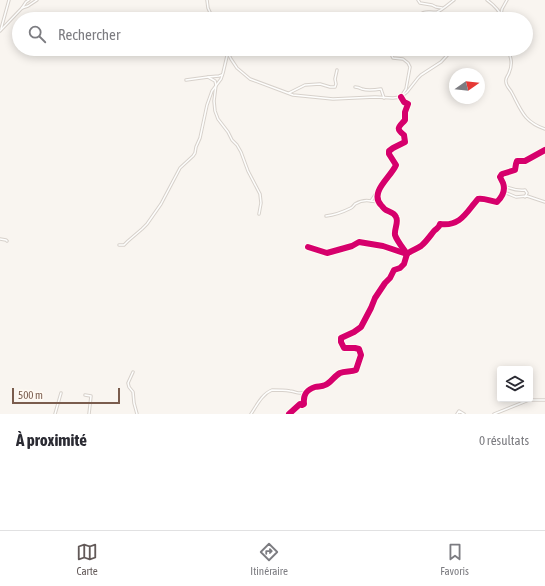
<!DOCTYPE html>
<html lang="fr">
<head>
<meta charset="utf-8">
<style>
  body { margin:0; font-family:"Asap Condensed",sans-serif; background:#f7f7f7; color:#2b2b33 }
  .controls { position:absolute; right:12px; bottom:12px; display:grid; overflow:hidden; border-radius:4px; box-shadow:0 2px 10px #0003 }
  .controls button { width:36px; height:36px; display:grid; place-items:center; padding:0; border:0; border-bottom:1px solid #e1e1e2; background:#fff; color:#2b2b33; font:20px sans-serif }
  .compass { position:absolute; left:449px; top:68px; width:36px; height:36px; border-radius:50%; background:#fff; box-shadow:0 2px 10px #0003; rotate:76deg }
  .scale { position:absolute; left:12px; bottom:10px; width:108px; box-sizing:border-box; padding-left:4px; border:2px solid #7a5c4d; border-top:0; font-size:11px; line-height:14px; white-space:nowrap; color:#7a5c4d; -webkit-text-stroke:3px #fffaf3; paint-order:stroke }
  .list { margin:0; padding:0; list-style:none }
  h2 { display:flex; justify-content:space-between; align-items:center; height:52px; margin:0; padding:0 16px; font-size:17px }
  h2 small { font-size:13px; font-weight:400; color:#7c7c81 }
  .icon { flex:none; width:22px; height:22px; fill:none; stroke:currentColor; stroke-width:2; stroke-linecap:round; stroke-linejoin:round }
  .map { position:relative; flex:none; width:545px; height:414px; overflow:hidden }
  .search { position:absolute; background:#fff; box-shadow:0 2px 10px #0003; left:12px; right:12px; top:12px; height:44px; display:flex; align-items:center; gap:10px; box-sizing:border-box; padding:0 14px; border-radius:22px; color:#7c7c81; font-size:15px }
  .sheet { height:116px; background:#fff }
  nav { display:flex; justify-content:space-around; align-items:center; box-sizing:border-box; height:56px; border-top:1px solid #e1e1e2; background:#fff; font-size:11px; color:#7c7c81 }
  nav a { display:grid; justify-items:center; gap:2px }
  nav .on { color:#625958 }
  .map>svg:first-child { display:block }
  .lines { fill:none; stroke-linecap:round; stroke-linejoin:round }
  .street-casing { stroke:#d7d1cb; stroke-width:3.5 }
  .street { stroke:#fefefd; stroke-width:1.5 }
  .cycleway-casing { stroke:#fffaf3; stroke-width:8 }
  .cycleway { stroke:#d6006c; stroke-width:6 }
</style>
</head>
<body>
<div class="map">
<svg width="545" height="414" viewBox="0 0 545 414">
  <rect width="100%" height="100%" fill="#f9f5f0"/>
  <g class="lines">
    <defs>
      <g id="street">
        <polyline points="207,0 208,8 213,19"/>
        <polyline points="418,0 420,3 432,5 436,7 442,8"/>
        <path d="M487,0c7,5 13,11 16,19"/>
        <polyline points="22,8 26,2 29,0"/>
        <polyline points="501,14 502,9 507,0"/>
        <path d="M416,19c8,-10 11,-6 21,-7 4,-1 13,-9 17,-12"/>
        <polyline points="1,29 9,0"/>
        <polyline points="0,31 22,8 28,6 37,0"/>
        <polyline points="226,49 231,59 237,68 250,79 293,95 333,99 375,97 393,98 401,97 407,92 418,78 421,75 441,62 453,49"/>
        <polyline points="396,49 392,56 393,58 403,59 408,63 410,67 406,89 402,95"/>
        <path d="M508,49c3,9 5,15 1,24 -1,3 -4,5 -3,9 0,4 4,7 6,11 9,17 12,29 33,36"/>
        <polyline points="208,77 215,81 216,85 214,101 215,111 218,119 228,132 232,140 237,145 241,152 248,171 260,194 261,203 259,214"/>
        <polyline points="186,80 208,77 219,76 222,75"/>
        <path d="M355,87c3,0 5,1 7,2 6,2 13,1 19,0l3,9"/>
        <polyline points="289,93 305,85 320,84 330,87 335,87 336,84 335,79 337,70"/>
        <path d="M504,186c7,3 13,5 21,4l2,3 -2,4"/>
        <polyline points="504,192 516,197 527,196 545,202"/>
        <polyline points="371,201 379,202"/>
        <path d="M326,216c9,-1 17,-4 25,-8 2,-1 3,-3 4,-4 5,-3 11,-4 16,-3l6,-9"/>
        <polyline points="0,239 6,240 7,241"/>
        <polyline points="119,245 124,245 128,241 142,229 147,224 161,204 180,168 193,156 195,153 196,147 200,138 207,105 212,91 221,79 223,73 227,56 225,49"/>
        <path d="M308,247l19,6 25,-7 7,-4 24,4 24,8c4,-4 10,-5 14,-8 5,-4 9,-10 13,-15 3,-3 5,-3 6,-7 21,3 27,-13 38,-25 6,-1 12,2 19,3 5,-5 9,-11 6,-19 -1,-2 -2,-4 -3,-6l2,-3 13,-4 1,-6 1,-3h8l20,-11"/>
        <polyline points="133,372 128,383 129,387 133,392 134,403 137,414"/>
        <polyline points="85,395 91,396 89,414"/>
        <polyline points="55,414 61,393"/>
        <path d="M251,414c6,-9 11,-20 21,-24 6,0 12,0 18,1 8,1 7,4 17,1"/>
        <path d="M289,414l11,-10 2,1 2,-1c-1,-9 2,-14 11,-17 3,-1 7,0 10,-2 6,-2 9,-9 15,-12 5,-2 11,-1 16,-3l5,-15 -2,-6 -4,-1h-11l-3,-6v-4l13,-6 7,-5 10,-19 4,-10 10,-15 5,-5 4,-8 6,-2 4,-4 3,-10c-4,-6 -10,-13 -12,-19 -1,-6 4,-13 1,-18 -2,-5 -7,-5 -10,-7 -2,-1 -3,-3 -5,-5 -12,-13 10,-28 15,-40l-7,-11v-3l4,-3 12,-6 -1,-7c-9,-7 -5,-8 1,-15v-8l3,-8 -4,-2 -3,-5"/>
        <polyline points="457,414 459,411 464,414"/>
        <polyline points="494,414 529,400 545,400"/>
      </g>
    </defs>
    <use href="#street" class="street-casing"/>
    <use href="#street" class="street"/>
    <defs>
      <g id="cycleway">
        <path d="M308,247l19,6 25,-7 7,-4 24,4 24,8c4,-4 10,-5 14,-8 5,-4 9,-10 13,-15 3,-3 5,-3 6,-7 21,3 27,-13 38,-25 6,-1 12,2 19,3 5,-5 9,-11 6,-19 -1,-2 -2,-4 -3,-6l2,-3 13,-4 1,-6 1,-3h8l20,-11"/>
        <path d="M289,414l11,-10 2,1 2,-1c-1,-9 2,-14 11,-17 3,-1 7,0 10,-2 6,-2 9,-9 15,-12 5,-2 11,-1 16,-3l5,-15 -2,-6 -4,-1h-11l-3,-6v-4l13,-6 7,-5 10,-19 4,-10 10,-15 5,-5 4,-8 6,-2 4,-4 3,-10c-4,-6 -10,-13 -12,-19 -1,-6 4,-13 1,-18 -2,-5 -7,-5 -10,-7 -2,-1 -3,-3 -5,-5 -12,-13 10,-28 15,-40l-7,-11v-3l4,-3 12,-6 -1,-7c-9,-7 -5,-8 1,-15v-8l3,-8 -4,-2 -3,-5"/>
      </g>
    </defs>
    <use href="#cycleway" class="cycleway-casing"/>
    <use href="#cycleway" class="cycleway"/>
  </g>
</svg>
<div class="controls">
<button><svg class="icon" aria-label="layers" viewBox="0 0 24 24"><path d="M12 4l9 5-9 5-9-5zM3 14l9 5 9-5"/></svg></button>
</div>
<svg class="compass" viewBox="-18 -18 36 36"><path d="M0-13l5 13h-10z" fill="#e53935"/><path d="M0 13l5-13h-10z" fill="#7c7c81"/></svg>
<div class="scale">500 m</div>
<div class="search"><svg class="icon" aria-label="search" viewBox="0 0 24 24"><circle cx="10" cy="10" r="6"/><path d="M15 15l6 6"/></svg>Rechercher</div>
</div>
<section class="sheet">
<h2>À proximité<small>0 résultats</small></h2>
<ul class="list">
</ul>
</section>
<nav>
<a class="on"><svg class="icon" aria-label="map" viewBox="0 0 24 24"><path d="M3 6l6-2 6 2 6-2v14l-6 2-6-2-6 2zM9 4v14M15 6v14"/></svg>Carte</a>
<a><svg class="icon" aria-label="directions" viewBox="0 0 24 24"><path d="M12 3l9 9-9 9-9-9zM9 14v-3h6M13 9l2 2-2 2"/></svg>Itinéraire</a>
<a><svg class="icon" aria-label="saved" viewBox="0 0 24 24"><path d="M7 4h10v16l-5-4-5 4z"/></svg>Favoris</a>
</nav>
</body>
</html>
